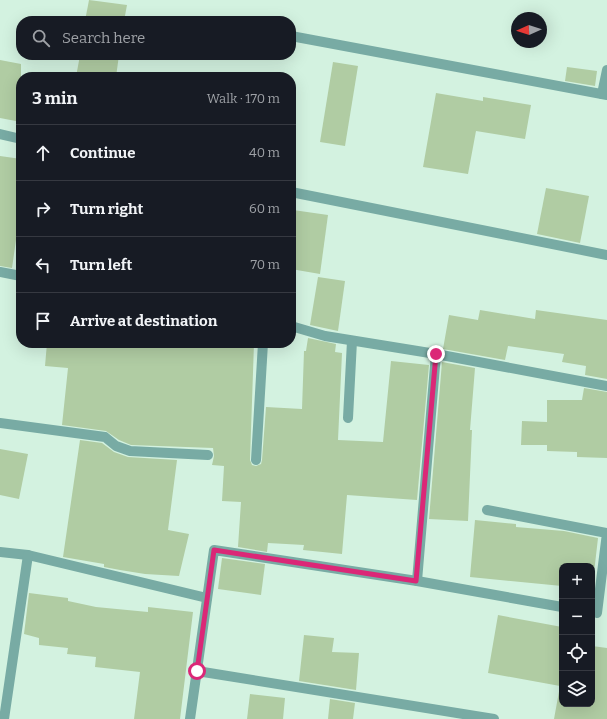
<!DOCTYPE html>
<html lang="en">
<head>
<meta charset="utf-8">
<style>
  body { margin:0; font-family:Bitter,serif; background:#20242c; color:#f1f3f6 }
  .controls { position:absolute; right:12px; bottom:12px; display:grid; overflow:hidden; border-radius:8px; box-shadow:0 4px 16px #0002 }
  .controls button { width:36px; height:36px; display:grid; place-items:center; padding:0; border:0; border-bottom:1px solid #363941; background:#171b24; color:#f1f3f6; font:20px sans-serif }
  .compass { position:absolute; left:511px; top:12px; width:36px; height:36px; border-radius:50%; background:#171b24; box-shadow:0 4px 16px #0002; rotate:267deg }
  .stop { position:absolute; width:12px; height:12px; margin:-9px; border:3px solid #db2777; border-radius:50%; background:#fff }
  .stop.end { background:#db2777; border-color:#fff; box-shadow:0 1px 4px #0008 }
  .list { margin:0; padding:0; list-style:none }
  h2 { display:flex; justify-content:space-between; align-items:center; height:52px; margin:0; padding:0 16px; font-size:17px }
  h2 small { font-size:13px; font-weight:400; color:#9ea1a6 }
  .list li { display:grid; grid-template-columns:26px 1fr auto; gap:12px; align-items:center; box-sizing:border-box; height:56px; padding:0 16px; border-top:1px solid #363941 }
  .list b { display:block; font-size:15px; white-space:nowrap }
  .list em { font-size:13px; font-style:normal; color:#9ea1a6 }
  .icon { flex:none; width:22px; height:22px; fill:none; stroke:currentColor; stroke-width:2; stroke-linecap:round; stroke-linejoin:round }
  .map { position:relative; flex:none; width:607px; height:719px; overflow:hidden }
  .search { position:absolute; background:#171b24; box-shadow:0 4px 16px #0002; left:16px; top:16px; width:280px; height:44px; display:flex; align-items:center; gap:10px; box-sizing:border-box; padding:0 14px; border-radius:16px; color:#9ea1a6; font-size:15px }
  .panel { position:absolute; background:#171b24; box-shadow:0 4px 16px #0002; left:16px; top:72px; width:280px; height:276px; border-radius:16px }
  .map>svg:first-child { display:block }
  .building { fill:#b0cca3 }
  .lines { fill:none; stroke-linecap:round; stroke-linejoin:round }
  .minor { stroke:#78aba4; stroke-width:10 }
  .route { stroke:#db2777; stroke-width:5 }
</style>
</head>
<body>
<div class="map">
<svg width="607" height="719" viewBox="0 0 607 719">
  <rect width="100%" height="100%" fill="#d3f2e0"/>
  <g class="building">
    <polygon points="89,0 127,5 124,21 85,21"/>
    <polygon points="80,55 119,55 116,77 76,77"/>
    <polygon points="0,60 21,64 21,122 0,118"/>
    <polygon points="333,62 358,66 345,146 320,142"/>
    <polygon points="567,67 597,71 595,86 565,81"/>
    <polygon points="436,93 483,101 483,97 531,105 525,139 476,131 468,174 423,167"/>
    <polygon points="0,156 21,159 21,212 20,212 12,268 0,266"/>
    <polygon points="546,188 589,196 580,243 537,234"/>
    <polygon points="293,210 328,215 320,274 291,269 291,224"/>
    <polygon points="318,277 345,281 338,331 310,325"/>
    <polygon points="480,310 535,319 536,310 607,320 607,379 585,375 586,366 562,362 564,354 508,346 505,360 443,349 449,315 478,320"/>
    <polygon points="308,338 336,344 335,352 342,353 338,440 383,442 391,361 429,365 417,500 347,495 342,554 303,550 304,545 268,543 267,552 238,547 241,502 222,501 224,466 212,465 214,456 213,448 131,445 119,440 106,431 62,425 68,368 45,366 47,343 254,343 250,460 252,465 256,466 261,464 262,460 266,407 302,409 304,351 306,351"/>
    <polygon points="442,362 475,368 470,430 472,430 468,521 429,519"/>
    <polygon points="584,388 607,392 607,458 577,457 577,452 547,451 547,445 521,445 522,421 547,422 547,400 582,400"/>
    <polygon points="80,440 102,443 114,452 128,457 177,460 168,530 189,534 179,576 145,574 120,570 104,567 104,564 63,557"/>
    <polygon points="0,449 28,454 19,499 0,495"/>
    <polygon points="475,520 516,524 516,527 564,531 598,538 592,590 592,566 562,566 562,586 470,577"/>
    <polygon points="222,558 265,564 261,595 218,589"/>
    <polygon points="29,593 68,598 68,601 96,607 148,612 148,607 193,612 180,719 134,719 140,672 95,667 96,657 67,654 68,648 39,645 39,638 24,634"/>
    <polygon points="498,615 562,627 562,704 592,704 592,646 607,648 607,719 554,719 560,686 488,673"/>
    <polygon points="304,635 334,638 332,652 359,653 356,690 299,681"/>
    <polygon points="250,694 285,698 283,719 247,719"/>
    <polygon points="330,699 355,703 353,719 328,719"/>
  </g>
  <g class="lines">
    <g class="minor">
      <polyline points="291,36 607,95"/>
      <polyline points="602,94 607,70"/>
      <polyline points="0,134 21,139"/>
      <polyline points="291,192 607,255"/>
      <polyline points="0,272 21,276"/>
      <polyline points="291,326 325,336 436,354 607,386"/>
      <polyline points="348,418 352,341"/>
      <polyline points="0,423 105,437 116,446 130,451 208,455"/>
      <polyline points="256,460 263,343"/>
      <polyline points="487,510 607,533 597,613"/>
      <polyline points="0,552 28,555 207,598"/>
      <polyline points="417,581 436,354"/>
      <polyline points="197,671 494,719"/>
      <polyline points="4,719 28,555"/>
      <polyline points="190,719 214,550 417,581 562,607"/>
    </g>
  </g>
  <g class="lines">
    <polyline class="route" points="197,671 214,550 416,581 436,354"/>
  </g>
</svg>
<div class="controls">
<button>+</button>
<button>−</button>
<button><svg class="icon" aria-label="locate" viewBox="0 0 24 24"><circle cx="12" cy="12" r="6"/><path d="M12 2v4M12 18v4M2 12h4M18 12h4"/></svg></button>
<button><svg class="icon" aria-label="layers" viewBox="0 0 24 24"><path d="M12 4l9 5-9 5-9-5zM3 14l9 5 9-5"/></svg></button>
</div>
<svg class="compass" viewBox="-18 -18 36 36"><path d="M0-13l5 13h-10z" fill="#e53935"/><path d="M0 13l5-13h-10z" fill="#9ea1a6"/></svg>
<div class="stop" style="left:197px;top:671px"></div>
<div class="stop end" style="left:436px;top:354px"></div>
<div class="search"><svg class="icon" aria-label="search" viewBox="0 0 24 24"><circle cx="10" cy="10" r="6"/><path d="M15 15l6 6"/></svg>Search here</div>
<section class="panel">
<h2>3 min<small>Walk · 170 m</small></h2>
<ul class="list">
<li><svg class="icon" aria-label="ahead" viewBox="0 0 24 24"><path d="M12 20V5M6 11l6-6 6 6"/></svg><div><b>Continue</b></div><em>40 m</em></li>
<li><svg class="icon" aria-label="right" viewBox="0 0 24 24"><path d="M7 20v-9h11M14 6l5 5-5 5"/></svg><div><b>Turn right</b></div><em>60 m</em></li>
<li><svg class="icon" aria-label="left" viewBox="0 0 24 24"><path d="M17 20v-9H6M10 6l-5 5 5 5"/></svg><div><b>Turn left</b></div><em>70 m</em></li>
<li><svg class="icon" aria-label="arrive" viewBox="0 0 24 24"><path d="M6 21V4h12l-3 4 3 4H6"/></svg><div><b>Arrive at destination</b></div></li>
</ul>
</section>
</div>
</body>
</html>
